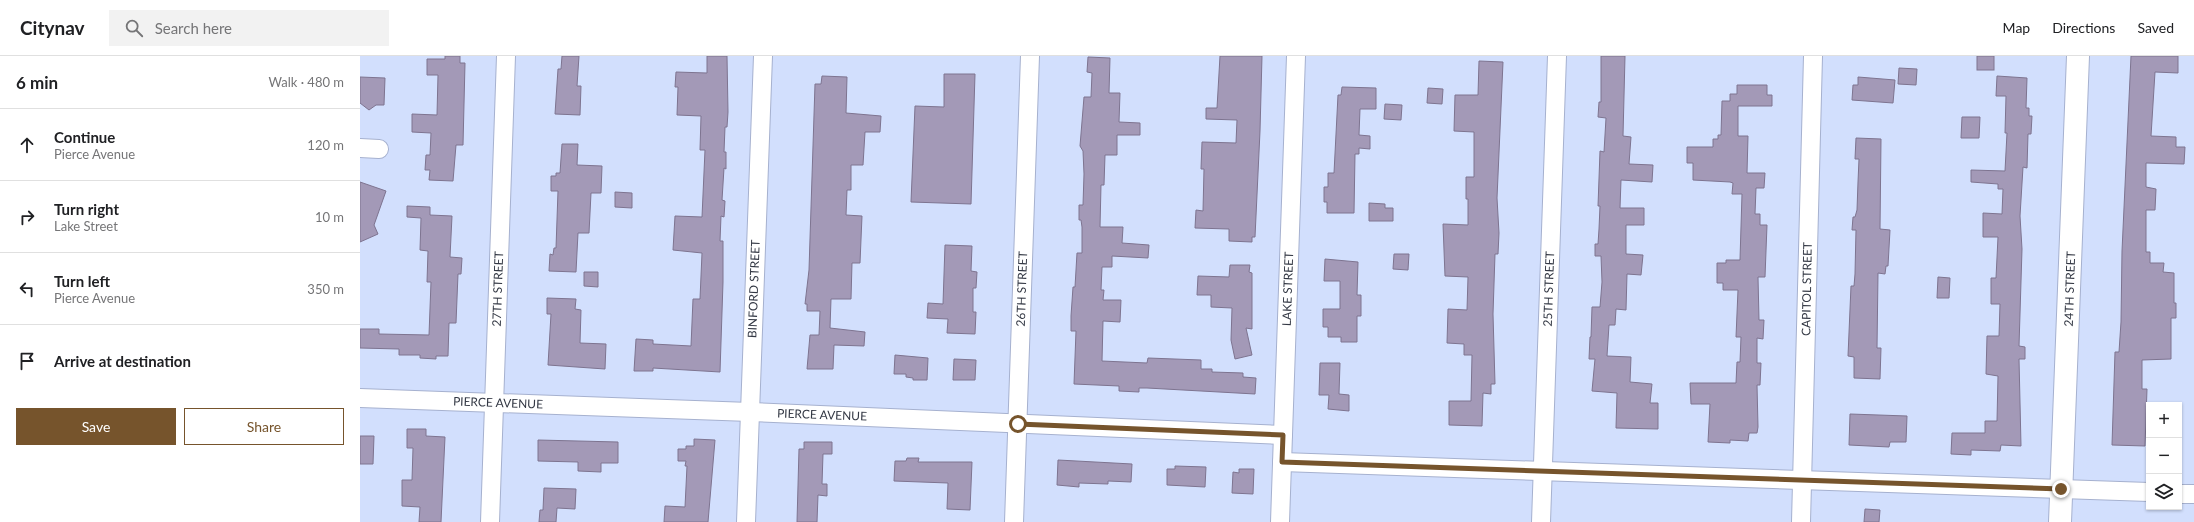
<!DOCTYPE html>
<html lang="en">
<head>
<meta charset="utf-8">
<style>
  body { margin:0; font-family:Lato,sans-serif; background:#f2f2f2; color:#202124 }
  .controls { position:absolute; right:12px; bottom:12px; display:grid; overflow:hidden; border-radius:0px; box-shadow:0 1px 3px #0004 }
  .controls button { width:36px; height:36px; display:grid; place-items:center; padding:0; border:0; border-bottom:1px solid #e0e0e0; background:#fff; color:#202124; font:20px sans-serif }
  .stop { position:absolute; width:12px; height:12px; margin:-9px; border:3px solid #76542c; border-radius:50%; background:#fff }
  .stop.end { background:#76542c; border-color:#fff; box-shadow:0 1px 4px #0008 }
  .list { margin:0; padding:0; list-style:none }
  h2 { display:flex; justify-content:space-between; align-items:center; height:52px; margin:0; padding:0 16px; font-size:17px }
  h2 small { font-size:13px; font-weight:400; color:#757577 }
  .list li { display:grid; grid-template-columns:26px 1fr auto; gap:12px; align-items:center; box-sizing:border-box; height:72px; padding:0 16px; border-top:1px solid #e0e0e0 }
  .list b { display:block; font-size:15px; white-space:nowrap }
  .list p { margin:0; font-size:13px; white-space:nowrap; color:#757577 }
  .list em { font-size:13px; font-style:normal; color:#757577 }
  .actions { display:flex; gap:8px; padding:12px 16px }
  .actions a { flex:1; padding:9px 0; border:1px solid #76542c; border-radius:0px; text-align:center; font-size:14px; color:#76542c }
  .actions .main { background:#76542c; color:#fff }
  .icon { flex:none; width:22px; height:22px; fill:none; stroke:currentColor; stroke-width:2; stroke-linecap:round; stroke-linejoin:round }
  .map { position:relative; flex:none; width:1834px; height:466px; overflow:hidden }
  header { display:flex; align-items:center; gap:24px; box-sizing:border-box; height:56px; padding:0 20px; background:#fff; border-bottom:1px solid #e0e0e0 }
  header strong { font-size:19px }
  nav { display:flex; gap:22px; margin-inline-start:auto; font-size:14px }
  .search { width:280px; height:36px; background:#f2f2f2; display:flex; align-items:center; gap:10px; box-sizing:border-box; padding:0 14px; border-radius:0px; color:#757577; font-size:15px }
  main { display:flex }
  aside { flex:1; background:#fff }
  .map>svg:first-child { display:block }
  .building { fill:#a399b7; stroke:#7e7490 }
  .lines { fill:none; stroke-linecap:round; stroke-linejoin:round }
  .minor-casing { stroke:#a6b1cf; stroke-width:20 }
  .tertiary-casing { stroke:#a6b1cf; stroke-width:24 }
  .minor { stroke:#fff; stroke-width:18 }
  .tertiary { stroke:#fff; stroke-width:22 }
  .route { stroke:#76542c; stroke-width:5 }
  .labels { text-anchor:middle; stroke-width:4; stroke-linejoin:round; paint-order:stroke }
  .street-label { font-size:12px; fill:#333844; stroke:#fff }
</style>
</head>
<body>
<header>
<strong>Citynav</strong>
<div class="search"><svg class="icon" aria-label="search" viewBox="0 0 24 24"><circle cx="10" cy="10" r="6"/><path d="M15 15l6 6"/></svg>Search here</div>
<nav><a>Map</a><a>Directions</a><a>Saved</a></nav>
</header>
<main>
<aside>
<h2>6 min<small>Walk · 480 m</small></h2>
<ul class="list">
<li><svg class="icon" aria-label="ahead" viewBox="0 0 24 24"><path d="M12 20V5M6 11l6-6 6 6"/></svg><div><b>Continue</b><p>Pierce Avenue</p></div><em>120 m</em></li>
<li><svg class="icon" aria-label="right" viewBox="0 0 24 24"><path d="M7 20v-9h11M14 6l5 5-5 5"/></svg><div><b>Turn right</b><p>Lake Street</p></div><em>10 m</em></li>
<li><svg class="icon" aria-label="left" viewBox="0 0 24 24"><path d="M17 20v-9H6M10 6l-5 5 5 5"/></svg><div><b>Turn left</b><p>Pierce Avenue</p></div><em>350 m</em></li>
<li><svg class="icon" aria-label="arrive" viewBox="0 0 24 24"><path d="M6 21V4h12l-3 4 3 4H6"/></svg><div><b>Arrive at destination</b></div></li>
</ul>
<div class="actions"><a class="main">Save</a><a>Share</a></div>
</aside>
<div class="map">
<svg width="1834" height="466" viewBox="0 0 1834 466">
  <rect width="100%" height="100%" fill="#d2dffd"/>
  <g class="building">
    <polygon points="85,0 100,0 100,7 105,7 103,89 96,89 93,125 69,124 70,114 65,114 66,99 70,99 71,77 52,76 52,58 77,59 78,19 67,19 67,3 85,3"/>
    <polygon points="202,0 219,0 217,30 221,30 220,59 195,58 198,13 201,13"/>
    <polygon points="347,0 367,0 368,56 367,71 365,71 364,96 366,96 366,113 364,112 362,144 365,145 364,161 361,160 360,185 363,185 363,226 360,316 293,312 293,315 274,315 276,283 293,284 293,288 331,290 333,243 340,243 342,197 313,194 315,160 342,161 345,94 340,94 341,60 317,59 318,31 315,31 316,16 347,17"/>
    <polygon points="860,0 902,0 900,75 895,181 892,181 892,186 869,185 869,173 835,172 836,154 843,155 844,113 841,113 842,86 876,87 877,64 846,63 846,52 857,52"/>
    <polygon points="1241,0 1265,0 1263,80 1271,81 1269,108 1293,109 1292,126 1261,124 1260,152 1284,152 1284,169 1266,169 1266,198 1283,199 1281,219 1267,218 1266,254 1256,253 1255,269 1249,269 1247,300 1271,301 1270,326 1292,328 1290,347 1298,347 1298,373 1256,372 1257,337 1232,335 1235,303 1229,303 1230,281 1231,281 1232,251 1240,251 1242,226 1241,200 1235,200 1235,188 1238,188 1239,173 1240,150 1238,150 1240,95 1244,96 1246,62 1238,61 1239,46 1241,46"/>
    <rect x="1617" y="0" width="17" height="14"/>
    <polygon points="1771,0 1818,0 1818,17 1795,16 1791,80 1816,81 1816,91 1825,91 1824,108 1786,107 1786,131 1796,133 1795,154 1786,154 1786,196 1790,196 1790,207 1804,207 1803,216 1814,217 1814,247 1816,247 1816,262 1811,262 1811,303 1782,304 1782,333 1787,333 1785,390 1752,389 1755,296 1759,296 1761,266 1762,195"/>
    <polygon points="728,1 750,2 749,37 760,37 759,66 780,67 780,79 757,79 757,99 745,99 744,129 741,129 740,171 763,171 762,187 789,189 788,202 752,200 752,211 742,211 741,234 744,234 743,244 761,244 760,266 743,265 742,305 787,307 788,302 841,304 841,313 852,313 852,316 883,317 883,321 896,322 895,338 787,332 779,332 779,336 759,335 759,330 714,328 716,275 711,275 711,260 713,231 715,231 717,197 722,197 722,171 721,164 719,164 719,149 723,149 724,118 723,95 720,90 724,41 731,41 732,17 727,16"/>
    <polygon points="1119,5 1143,6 1137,142 1139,177 1138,198 1135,198 1133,258 1135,328 1131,328 1131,338 1123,337 1122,370 1089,369 1089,345 1111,345 1112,299 1104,299 1104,288 1087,287 1088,253 1107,254 1108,221 1085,220 1083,168 1108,169 1108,143 1106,143 1106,121 1114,121 1114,76 1094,75 1095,39 1118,39"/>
    <polygon points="1539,12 1557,13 1556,29 1538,28"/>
    <polygon points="584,18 615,18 611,148 551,146 555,50 584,51"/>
    <polygon points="462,20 487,21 486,57 521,60 520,76 505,76 503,109 491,109 491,134 487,134 486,159 502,160 500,207 492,207 491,243 471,243 470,272 505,276 504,290 474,289 473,313 447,313 450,279 459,279 460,255 447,255 447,248 445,248 449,214 455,28 461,28"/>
    <polygon points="1637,20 1667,22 1666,52 1669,52 1669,60 1672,60 1671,78 1668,78 1667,112 1663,111 1660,160 1662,193 1659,290 1665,291 1665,303 1659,303 1661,390 1641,389 1640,395 1611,394 1611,399 1591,398 1592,377 1625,377 1625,365 1637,365 1638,320 1626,318 1627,280 1639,280 1640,248 1631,248 1631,222 1636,222 1638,181 1623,181 1623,157 1642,158 1643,133 1638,133 1638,128 1611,126 1611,114 1645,115 1647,77 1645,77 1646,40 1636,40"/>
    <polygon points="0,21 25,22 24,49 16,49 9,54 0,47"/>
    <polygon points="1498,21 1535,24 1533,47 1492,44 1493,29 1498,29"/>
    <polygon points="1377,29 1407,29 1407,39 1412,39 1412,50 1378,50 1378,80 1388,80 1387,117 1405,117 1404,132 1396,132 1395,158 1400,158 1400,169 1407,169 1405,221 1398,221 1399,264 1404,264 1403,283 1397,282 1397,307 1401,307 1400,329 1397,329 1398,371 1397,377 1389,377 1388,385 1370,384 1370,387 1348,386 1350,348 1331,348 1330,327 1376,327 1377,306 1380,306 1381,281 1376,281 1378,234 1363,234 1363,227 1357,227 1357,207 1366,207 1366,204 1380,204 1382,138 1372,138 1373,127 1370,126 1333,124 1333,107 1327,107 1327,91 1353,91 1353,83 1358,83 1358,79 1361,79 1362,45 1370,45 1370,38 1377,38"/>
    <polygon points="982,31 1016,32 1016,53 1000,53 999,79 1010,80 1010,93 999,92 999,98 995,98 994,157 967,157 967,146 964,146 964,131 968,131 968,117 974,117 978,39 981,39"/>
    <polygon points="1068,32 1083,33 1082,48 1067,47"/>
    <polygon points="1025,48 1042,49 1041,64 1024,63"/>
    <polygon points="1602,61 1620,61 1619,82 1601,82"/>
    <polygon points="1496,82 1521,83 1520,173 1530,174 1528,210 1526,210 1525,218 1518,217 1517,292 1521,292 1520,323 1494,322 1494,301 1488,300 1491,230 1494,230 1495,218 1496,174 1492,174 1493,161 1495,161 1497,154 1498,126 1499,103 1495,103"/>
    <polygon points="202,88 218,88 217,109 242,110 241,137 231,137 229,177 218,177 216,216 189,215 190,198 193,199 194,192 196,192 198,135 191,135 191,120 196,120 196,117 200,117"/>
    <polygon points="0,126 26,135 14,169 18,178 0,186"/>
    <polygon points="255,136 272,137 272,152 255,151"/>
    <polygon points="1009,147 1025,148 1025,152 1033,152 1033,165 1009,165"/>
    <polygon points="47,150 70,151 70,159 92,160 90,201 102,202 101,218 98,218 96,267 89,267 88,300 76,300 76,303 60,302 60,299 39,299 39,293 0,292 0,273 19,273 19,278 69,279 71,226 67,226 68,195 60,194 61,162 47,161"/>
    <polygon points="585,189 612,190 611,215 617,216 616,232 613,232 613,256 616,256 615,278 587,277 588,263 567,262 568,247 583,248"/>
    <polygon points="1034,198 1049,198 1048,214 1033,213"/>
    <polygon points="965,203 998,206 997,239 1001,239 1001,260 997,260 997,286 981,286 981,281 968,281 968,271 963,271 963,253 980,253 980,225 964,225"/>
    <polygon points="870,209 890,209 889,216 892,217 892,273 886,272 892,299 875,303 871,284 872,252 851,251 851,239 837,239 838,220 869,221"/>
    <polygon points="224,216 238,216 238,231 224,230"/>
    <polygon points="1578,221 1590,222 1589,242 1577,242"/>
    <polygon points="187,242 216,243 215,253 221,254 220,287 246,288 245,313 188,309 191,258 187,258"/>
    <polygon points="535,299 568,302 567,324 553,324 553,322 546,321 546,318 534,318"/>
    <polygon points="594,303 616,304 615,324 593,324"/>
    <polygon points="960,307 980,307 979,338 989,339 989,355 968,353 969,339 959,339"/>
    <polygon points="1490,358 1547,360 1546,386 1530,386 1529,391 1489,389"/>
    <polygon points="47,373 66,373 66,380 85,381 81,466 59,466 60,451 42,450 42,424 52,424 53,392 47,392"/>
    <polygon points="0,380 14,380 13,408 0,408"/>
    <polygon points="334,383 355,384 348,466 304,466 305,450 325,451 327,410 325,410 326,405 318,405 318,393 326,393 326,390 334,390"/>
    <polygon points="178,384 258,386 258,407 241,407 241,416 218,415 218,406 178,405"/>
    <polygon points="444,386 472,386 472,398 463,398 462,428 467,428 467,440 458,439 457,466 437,466 439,393 444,393"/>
    <polygon points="547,402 559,402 558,406 612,406 610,454 587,453 588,427 534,425 535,405 546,405"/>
    <polygon points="698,404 772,408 771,426 748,425 748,428 719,427 719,431 697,429"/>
    <polygon points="815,410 846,411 845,431 807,429 807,413 815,413"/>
    <polygon points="879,413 894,413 893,438 872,437 873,416 879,417"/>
    <polygon points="184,432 216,433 215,453 197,452 196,466 179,466 180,454 183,454"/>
    <polygon points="1505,453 1520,454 1519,466 1504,466"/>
  </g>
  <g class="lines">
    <defs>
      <g id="minor">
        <polyline points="0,92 19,93"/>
        <polyline points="0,342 390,356 923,379"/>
        <polyline points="922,406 1789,436"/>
        <polyline points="1819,438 1834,438"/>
        <polyline points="130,466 146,0"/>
        <polyline points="386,466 403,0"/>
        <polyline points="654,466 670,0"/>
        <polyline points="920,466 936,0"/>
        <polyline points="1181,466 1197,0"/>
        <polyline points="1441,466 1453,0"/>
      </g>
      <polyline id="tertiary" points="1700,466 1718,0"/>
    </defs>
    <use href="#minor" class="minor-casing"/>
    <use href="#tertiary" class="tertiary-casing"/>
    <use href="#minor" class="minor"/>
    <use href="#tertiary" class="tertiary"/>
  </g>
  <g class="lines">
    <polyline class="route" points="658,368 923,379 922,406 1701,433"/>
  </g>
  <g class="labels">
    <g class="street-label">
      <text transform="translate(138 233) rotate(-88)" y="4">27TH STREET</text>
      <text transform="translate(394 233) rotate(-88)" y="4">BINFORD STREET</text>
      <text transform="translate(662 233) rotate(-88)" y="4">26TH STREET</text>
      <text transform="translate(928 233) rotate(-88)" y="4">LAKE STREET</text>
      <text transform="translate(1189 233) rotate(-88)" y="4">25TH STREET</text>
      <text transform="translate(1447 233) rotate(-89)" y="4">CAPITOL STREET</text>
      <text transform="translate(1710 233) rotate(-88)" y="4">24TH STREET</text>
      <text transform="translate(138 347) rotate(2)" y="4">PIERCE AVENUE</text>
      <text transform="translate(462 359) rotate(2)" y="4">PIERCE AVENUE</text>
    </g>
  </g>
</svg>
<div class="controls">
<button>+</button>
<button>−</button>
<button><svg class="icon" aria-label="layers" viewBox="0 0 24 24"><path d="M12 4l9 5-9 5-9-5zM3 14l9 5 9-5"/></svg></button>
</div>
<div class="stop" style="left:658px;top:368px"></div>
<div class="stop end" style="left:1701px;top:433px"></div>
</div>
</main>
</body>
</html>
